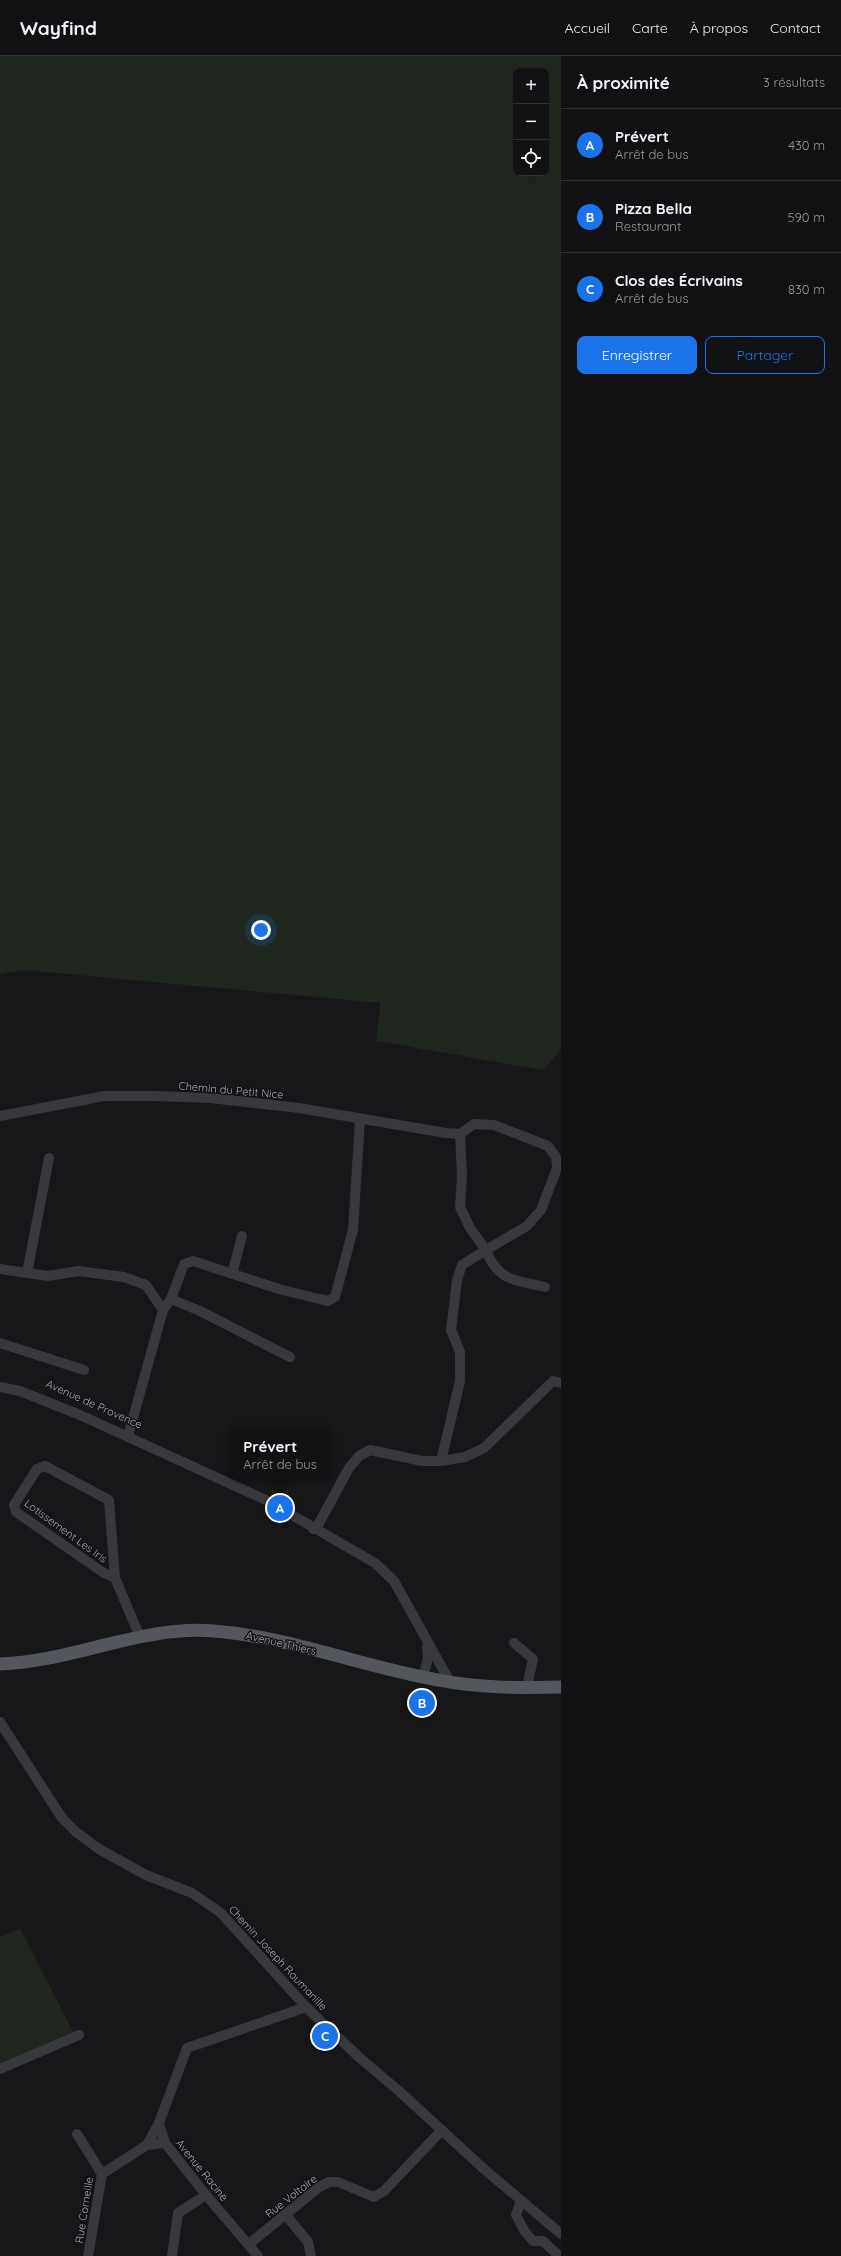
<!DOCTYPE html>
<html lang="fr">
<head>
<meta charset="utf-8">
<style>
  body { margin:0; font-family:Quicksand,sans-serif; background:#1a1a1c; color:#f1f3f6 }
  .controls { position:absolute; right:12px; top:12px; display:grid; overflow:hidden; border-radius:8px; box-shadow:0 4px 16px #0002 }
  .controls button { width:36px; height:36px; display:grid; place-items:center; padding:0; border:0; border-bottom:1px solid #303133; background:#111113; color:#f1f3f6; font:20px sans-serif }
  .you { position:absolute; left:261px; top:874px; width:14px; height:14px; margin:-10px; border:3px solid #fff; border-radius:50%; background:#1a73e8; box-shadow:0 0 0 6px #1a73e833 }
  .badge { display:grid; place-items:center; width:26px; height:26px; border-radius:50%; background:#1a73e8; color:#fff; font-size:13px; font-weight:700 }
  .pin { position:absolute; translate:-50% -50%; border:2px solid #fff; box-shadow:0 1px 4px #0006 }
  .popup { position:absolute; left:229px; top:1372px; width:102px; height:52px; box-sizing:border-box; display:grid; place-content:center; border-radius:8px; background:#111113; filter:drop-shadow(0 1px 3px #0005); font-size:13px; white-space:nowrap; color:#9c9da0 }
  .popup b { font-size:15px; color:#f1f3f6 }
  .popup::after { content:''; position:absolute; left:50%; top:100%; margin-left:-8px; border:8px solid transparent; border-top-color:#111113 }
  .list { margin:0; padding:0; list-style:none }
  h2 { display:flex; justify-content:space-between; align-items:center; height:52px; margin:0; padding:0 16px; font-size:17px }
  h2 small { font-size:13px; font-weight:400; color:#9c9da0 }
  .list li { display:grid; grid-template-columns:26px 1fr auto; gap:12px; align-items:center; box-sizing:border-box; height:72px; padding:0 16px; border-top:1px solid #303133 }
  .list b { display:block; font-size:15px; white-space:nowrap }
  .list p { margin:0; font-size:13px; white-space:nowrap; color:#9c9da0 }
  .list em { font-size:13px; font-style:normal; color:#9c9da0 }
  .actions { display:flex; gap:8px; padding:12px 16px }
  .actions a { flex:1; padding:9px 0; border:1px solid #1a73e8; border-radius:8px; text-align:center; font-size:14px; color:#1a73e8 }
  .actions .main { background:#1a73e8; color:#fff }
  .icon { flex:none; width:22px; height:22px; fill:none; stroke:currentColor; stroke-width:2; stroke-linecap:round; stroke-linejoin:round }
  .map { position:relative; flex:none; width:561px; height:2200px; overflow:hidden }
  header { display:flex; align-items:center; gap:24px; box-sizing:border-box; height:56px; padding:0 20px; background:#111113; border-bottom:1px solid #303133 }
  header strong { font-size:19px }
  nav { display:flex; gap:22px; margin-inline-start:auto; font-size:14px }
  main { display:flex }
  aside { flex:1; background:#111113 }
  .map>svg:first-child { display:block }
  .green { fill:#1f271f; fill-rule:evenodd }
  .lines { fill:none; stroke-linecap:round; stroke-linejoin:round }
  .minor { stroke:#38393e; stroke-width:10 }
  .major { stroke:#54565d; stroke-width:13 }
  .labels { text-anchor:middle; stroke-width:3; stroke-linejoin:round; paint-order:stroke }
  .street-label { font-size:11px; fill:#a8aeb9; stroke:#121214 }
</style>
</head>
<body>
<header>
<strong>Wayfind</strong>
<nav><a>Accueil</a><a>Carte</a><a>À propos</a><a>Contact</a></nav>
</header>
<main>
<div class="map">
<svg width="561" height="2200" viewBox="0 0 561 2200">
  <rect width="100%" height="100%" fill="#171719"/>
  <g class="green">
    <path d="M0,0h561v994l-18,20 -167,-29 4,-38 -357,-33 -23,4zM516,15h30v102h-30z"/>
    <polygon points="20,1872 73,1976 0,2008 0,1881"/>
  </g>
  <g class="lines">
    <g class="minor">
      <polyline points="0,1060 104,1040 156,1040 211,1042 299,1052 446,1077 460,1078"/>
      <polygon points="474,1068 494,1069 548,1090 556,1101 557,1112 541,1154 527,1170 486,1194 470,1172 460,1151 462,1119 460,1078"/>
      <polyline points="0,1213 27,1217 49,1102"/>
      <polyline points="27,1217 48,1220 78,1215 124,1221 146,1229 163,1254"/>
      <polyline points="232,1218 242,1180"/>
      <polyline points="171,1243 200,1255 290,1301"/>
      <polyline points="0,1287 84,1314"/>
      <polyline points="0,1331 20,1335 80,1359 266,1444 375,1507 394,1525 450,1626"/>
      <polyline points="128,1380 163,1254 171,1243 184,1208 193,1205 282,1234 328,1245 335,1241 353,1174 360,1063"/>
      <path d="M441,1405l19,-80v-29l-9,-22 6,-50 5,-15 24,-15c12,32 30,30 59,37"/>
      <polyline points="313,1473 317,1471 349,1412 359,1400 370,1394 422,1405 441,1405 465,1401 484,1392 553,1325 561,1327"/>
      <polyline points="115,1522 104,1517 16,1456 14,1449 37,1413 45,1410 109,1444 115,1522 140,1581"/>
      <polyline points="514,1587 533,1603 527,1631"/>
      <polyline points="423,1621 428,1602 427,1591"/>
      <polyline points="0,1666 62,1762 76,1776 99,1793 146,1819 192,1837 221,1857 306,1951 360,2002 399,2035 484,2113 561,2178"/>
      <polyline points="0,2013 79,1979"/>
      <polyline points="159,2067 147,2089 165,2087"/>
      <polyline points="77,2078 102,2118"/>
      <polyline points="521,2145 516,2159 525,2176 533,2185 543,2185 559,2200"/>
      <polyline points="285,2158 308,2186 311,2200"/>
      <polyline points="249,2188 318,2132 329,2126 338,2126 374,2141 384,2135 442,2074"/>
      <polyline points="88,2200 102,2118 147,2089"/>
      <polyline points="172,2200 178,2157 206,2139"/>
      <polyline points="258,2200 206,2139 165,2087 159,2067 187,1992 306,1951"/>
    </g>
    <path class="major" d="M0,1608c72,-2 142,-39 214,-33 76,6 149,36 224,49 40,8 82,8 123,7"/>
  </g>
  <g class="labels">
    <g class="street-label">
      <text transform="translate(231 1034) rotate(5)" y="4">Chemin du Petit Nice</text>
      <text transform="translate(94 1348) rotate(24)" y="4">Avenue de Provence</text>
      <text transform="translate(66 1475) rotate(36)" y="4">Lotissement Les Iris</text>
      <text transform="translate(281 1587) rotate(13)" y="4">Avenue Thiers</text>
      <text transform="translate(278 1902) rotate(47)" y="4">Chemin Joseph Roumanille</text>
      <text transform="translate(202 2114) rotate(51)" y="4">Avenue Racine</text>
      <text transform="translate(291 2140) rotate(-38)" y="4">Rue Voltaire</text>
      <text transform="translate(84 2154) rotate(-81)" y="4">Rue Corneille</text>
    </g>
  </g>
</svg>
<div class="controls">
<button>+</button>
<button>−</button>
<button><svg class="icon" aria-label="locate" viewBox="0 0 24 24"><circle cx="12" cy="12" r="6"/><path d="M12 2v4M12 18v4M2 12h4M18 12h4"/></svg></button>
</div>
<div class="you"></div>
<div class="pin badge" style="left:280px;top:1452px">A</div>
<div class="popup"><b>Prévert</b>Arrêt de bus</div>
<div class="pin badge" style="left:422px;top:1647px">B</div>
<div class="pin badge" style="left:325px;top:1980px">C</div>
</div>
<aside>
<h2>À proximité<small>3 résultats</small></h2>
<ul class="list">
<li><span class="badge">A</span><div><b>Prévert</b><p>Arrêt de bus</p></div><em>430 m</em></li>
<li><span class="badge">B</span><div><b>Pizza Bella</b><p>Restaurant</p></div><em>590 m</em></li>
<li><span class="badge">C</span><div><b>Clos des Écrivains</b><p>Arrêt de bus</p></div><em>830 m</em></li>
</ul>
<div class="actions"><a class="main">Enregistrer</a><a>Partager</a></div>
</aside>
</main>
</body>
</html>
